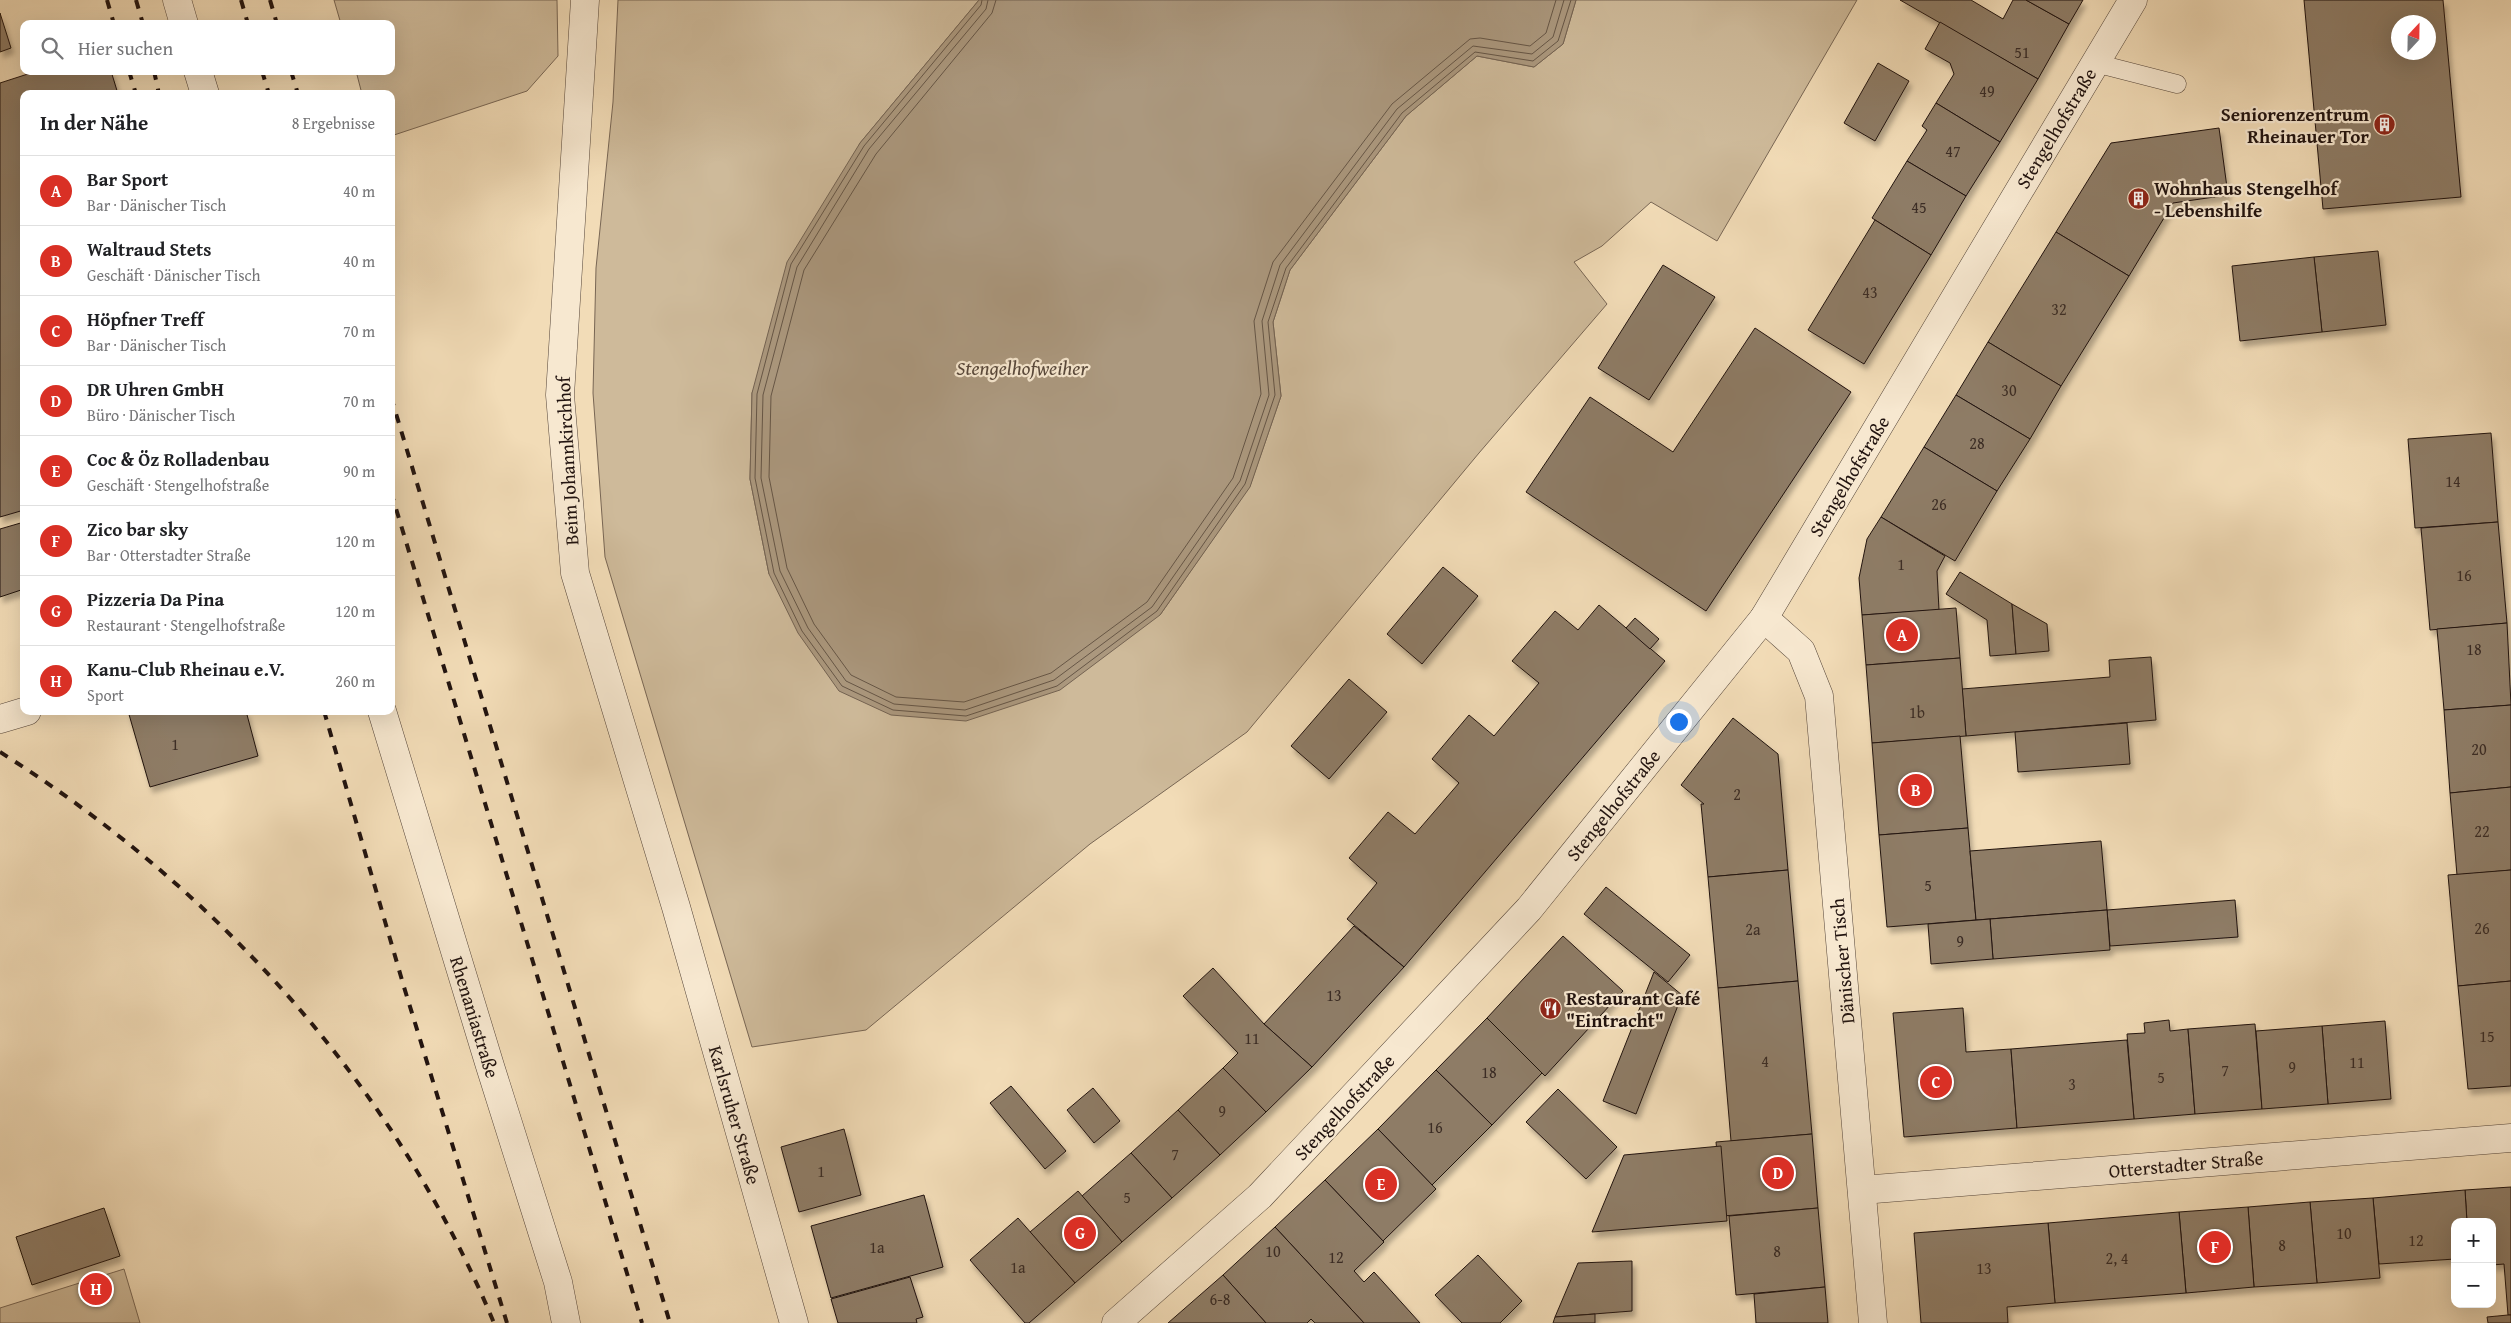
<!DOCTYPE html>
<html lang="de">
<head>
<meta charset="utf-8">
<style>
  body { margin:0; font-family:"Gentium Book Plus",serif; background:#f6f6f6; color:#202124 }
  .controls { position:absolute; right:15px; bottom:15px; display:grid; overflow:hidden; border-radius:10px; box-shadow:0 5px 20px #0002 }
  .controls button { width:45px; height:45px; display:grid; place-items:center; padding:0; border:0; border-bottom:1px solid #e0e0e0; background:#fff; color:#202124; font:25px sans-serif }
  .compass { position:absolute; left:2391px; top:15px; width:45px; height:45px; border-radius:50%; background:#fff; box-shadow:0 5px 20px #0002; rotate:22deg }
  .you { position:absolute; left:1678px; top:721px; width:18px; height:18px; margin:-12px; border:4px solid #fff; border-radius:50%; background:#1a73e8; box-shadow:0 0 0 8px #1a73e833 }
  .badge { display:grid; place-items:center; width:32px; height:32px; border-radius:50%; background:#d93025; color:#fff; font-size:16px; font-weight:700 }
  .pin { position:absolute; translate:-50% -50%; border:2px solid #fff; box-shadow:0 1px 5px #0006 }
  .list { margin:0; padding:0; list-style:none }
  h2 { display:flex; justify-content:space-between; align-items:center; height:65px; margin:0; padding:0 20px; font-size:21px }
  h2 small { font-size:16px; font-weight:400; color:#757577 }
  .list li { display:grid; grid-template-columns:32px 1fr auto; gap:15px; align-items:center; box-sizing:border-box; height:70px; padding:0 20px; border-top:1px solid #e0e0e0 }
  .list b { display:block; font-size:19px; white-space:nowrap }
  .list p { margin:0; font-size:16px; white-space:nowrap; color:#757577 }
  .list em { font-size:16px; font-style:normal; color:#757577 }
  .icon { flex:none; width:28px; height:28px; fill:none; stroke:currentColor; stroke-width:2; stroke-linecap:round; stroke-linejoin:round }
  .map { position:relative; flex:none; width:2511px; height:1323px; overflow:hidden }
  .search { position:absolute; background:#fff; box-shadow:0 5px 20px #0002; left:20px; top:20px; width:375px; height:55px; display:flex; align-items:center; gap:12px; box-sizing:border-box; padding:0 18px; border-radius:10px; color:#757577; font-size:19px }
  .panel { position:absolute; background:#fff; box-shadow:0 5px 20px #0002; left:20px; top:90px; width:375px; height:625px; border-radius:10px }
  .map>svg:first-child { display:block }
  .green { fill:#ceba9a; stroke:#786654 }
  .water { fill:#ab987e; stroke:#746352 }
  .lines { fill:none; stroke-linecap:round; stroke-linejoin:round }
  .shore { stroke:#665646; stroke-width:1 }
  .building { fill:#8e7c66; stroke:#21130f; fill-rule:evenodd; filter:url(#shadow) }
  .service-casing { stroke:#554539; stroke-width:19 }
  .minor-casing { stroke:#554539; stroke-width:29 }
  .tertiary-casing { stroke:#554539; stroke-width:29 }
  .service { stroke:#f7e8d0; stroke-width:18 }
  .minor { stroke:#f7e8d0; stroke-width:28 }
  .tertiary { stroke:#f7e8d0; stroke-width:28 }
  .rail { stroke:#21130f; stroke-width:4; stroke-dasharray:9 9; stroke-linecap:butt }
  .labels { text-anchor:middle; stroke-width:4.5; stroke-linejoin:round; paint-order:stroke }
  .number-label { font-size:16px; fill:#3c2d25 }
  .poi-label { font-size:19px; font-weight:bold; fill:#21130f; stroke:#f7e8d0; text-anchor:start }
  .street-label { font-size:19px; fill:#21130f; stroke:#f7e8d0 }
  .water-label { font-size:20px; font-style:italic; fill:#58483b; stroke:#f7e8d0 }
</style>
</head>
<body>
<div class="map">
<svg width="2511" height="1323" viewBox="0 0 2511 1323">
  <defs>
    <filter id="shadow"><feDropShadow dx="3" dy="5.5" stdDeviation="2.5" flood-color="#0004"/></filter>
  </defs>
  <rect width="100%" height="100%" fill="#f2dcb7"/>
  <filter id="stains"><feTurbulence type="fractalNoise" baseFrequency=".004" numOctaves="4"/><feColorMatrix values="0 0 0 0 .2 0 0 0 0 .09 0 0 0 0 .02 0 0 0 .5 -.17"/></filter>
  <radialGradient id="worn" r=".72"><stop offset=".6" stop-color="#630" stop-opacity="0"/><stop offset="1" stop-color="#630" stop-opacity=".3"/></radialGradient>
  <g class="green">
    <polygon points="334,0 557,0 558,56 527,91 391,136 391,94 362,94 356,71 391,71 391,24 341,24"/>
    <polygon points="618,0 979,0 860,143 752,393 750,479 769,574 1160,615 1250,486 1281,396 1273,322 1290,270 1406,116 1477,56 1534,67 1563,44 1576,0 1857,0 1717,241 1651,202 1602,246 1574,262 1607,304 1479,453 1247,732 1090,844 866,1030 752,1047 605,557 593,393 596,268 613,102"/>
    <polygon points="124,1269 140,1323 0,1323 0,1308"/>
  </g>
  <polygon class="water" points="979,0 1576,0 1563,44 1534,67 1477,56 1406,116 1290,270 1273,322 1281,396 1250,487 1160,615 1060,690 966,721 891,715 839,691 798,633 769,574 750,479 752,393 787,262 860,143"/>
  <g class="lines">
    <g class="shore">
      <polyline points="982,0 981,5 864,146 791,264 757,394 755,478 774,573 802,631 842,686 893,710 966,716 1057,686 1157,611 1245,484 1275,395 1268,322 1286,268 1402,113 1475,52 1533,61 1558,41 1571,0"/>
      <polyline points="988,0 986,9 869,149 797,267 763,395 761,478 780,571 808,628 846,681 894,704 965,710 1054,680 1152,607 1240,481 1269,395 1262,321 1280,265 1397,109 1473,46 1532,54 1553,37 1564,0"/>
      <polyline points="996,0 992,13 876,154 804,270 771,396 769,477 787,568 814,624 851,675 896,697 964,702 1051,673 1147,602 1233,478 1261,394 1254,321 1273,262 1392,104 1470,39 1480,38 1530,46 1546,33 1556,0"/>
    </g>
  </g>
  <g class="building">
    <polygon points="1900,0 1971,0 2003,19 2013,0 2026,0 2069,24 2038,79"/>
    <polygon points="2026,0 2083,0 2069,24"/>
    <path d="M2304,0h139l18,197 -138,12zM2398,22h30v30h-30z"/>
    <polygon points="0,13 11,48 0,52"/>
    <polygon points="1940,22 2038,79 2000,142 1936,103 1954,74 1950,63 1925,49"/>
    <polygon points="1878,63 1909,81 1875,141 1844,123"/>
    <polygon points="37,71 111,71 118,94 24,94 24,510 0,517 0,83"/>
    <polygon points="1936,103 2000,142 1966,196 1907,161 1927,130 1922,126"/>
    <polygon points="2219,128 2228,195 2173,203 2129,276 2056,232 2111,143"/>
    <polygon points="1907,161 1966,196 1931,255 1872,218"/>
    <polygon points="1875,220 1931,255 1864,364 1808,330"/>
    <polygon points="2056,232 2129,276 2061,386 1988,342"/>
    <polygon points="2378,251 2386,325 2322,332 2314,257"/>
    <polygon points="2314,257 2322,332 2240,341 2232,266"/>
    <polygon points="1663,265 1715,297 1649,400 1598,368"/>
    <polygon points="1755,328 1851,392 1706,611 1526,492 1590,397 1673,452"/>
    <polygon points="1988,342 2061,386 2030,439 1956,395"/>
    <polygon points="1956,395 2030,439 1997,491 1924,447"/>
    <polygon points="2491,433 2498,522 2415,528 2408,439"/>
    <polygon points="1924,447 1997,491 1955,561 1881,517"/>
    <polygon points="1881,517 1945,556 1937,571 1939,610 1862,615 1859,578 1867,539"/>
    <polygon points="24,522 24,589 0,597 0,529"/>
    <polygon points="2498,522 2507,623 2430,630 2421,528"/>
    <polygon points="1443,567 1478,596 1422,664 1387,634"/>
    <polygon points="1960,572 2012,604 2016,654 1990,656 1987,620 1946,594"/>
    <polygon points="2012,604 2047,624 2049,651 2016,654"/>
    <polygon points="1599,605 1665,661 1404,967 1347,919 1377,883 1349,858 1388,812 1415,834 1459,783 1432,759 1469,715 1494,736 1539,683 1512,661 1555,611 1578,630"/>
    <polygon points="1956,608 1960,658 1866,665 1862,615"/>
    <polygon points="1635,618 1659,639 1650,649 1626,628"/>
    <polygon points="2507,623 2511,705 2444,710 2437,629"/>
    <polygon points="2151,657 2156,720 1966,736 1962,689 2110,677 2109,660"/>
    <polygon points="1960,658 1966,736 1872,743 1866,665"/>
    <polygon points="1349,679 1387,712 1329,779 1291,746"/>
    <polygon points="2511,705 2511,787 2450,793 2444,710"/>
    <polygon points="128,711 246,711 258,756 150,787"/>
    <polygon points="1733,718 1778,754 1788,870 1708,877 1701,804 1704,804 1681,785"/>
    <polygon points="2127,723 2130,764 2018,772 2015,732"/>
    <polygon points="1960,736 1968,828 1879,835 1872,743"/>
    <polygon points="2511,787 2511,870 2457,875 2450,793"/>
    <polygon points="1968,828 1976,920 1887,927 1879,835"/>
    <polygon points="2101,841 2107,910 1976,920 1970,851"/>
    <polygon points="1788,870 1798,981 1718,988 1708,877"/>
    <polygon points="2511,870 2511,981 2458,986 2448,875"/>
    <polygon points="1606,887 1690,955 1668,982 1584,914"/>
    <polygon points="2235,900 2238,937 2110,946 2107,910"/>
    <polygon points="2107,910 2110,950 1993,959 1990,919"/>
    <polygon points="1990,919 1993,959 1931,964 1928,924"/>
    <polygon points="1354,926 1404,967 1312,1067 1264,1024"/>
    <polygon points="1563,936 1623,991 1545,1076 1487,1018"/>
    <polygon points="1213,968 1264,1024 1312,1067 1266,1112 1223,1068 1238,1053 1183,996"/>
    <polygon points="1654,972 1682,995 1636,1114 1603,1101"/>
    <polygon points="1798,981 1812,1134 1731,1141 1718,988"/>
    <polygon points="2511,981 2511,1086 2468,1089 2458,986"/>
    <polygon points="1963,1008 1966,1052 2011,1049 2017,1128 1904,1137 1893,1013"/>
    <polygon points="1487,1018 1542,1073 1492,1125 1436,1070"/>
    <polygon points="2169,1020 2170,1031 2188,1029 2195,1114 2134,1119 2127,1034 2145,1033 2144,1023"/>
    <polygon points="2385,1021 2391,1099 2328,1104 2322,1026"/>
    <polygon points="2255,1024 2262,1109 2195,1114 2188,1029"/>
    <polygon points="2322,1026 2328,1104 2262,1109 2256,1031"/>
    <polygon points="2127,1040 2134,1119 2017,1128 2011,1049"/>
    <polygon points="1223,1068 1266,1112 1220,1155 1178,1110"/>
    <polygon points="1436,1070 1492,1125 1432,1185 1378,1129"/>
    <polygon points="1011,1086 1066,1151 1045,1169 990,1103"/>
    <polygon points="1093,1088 1120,1121 1094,1143 1067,1110"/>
    <polygon points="1558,1089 1617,1147 1586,1179 1526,1122"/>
    <polygon points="1178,1110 1220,1155 1172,1198 1131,1153"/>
    <polygon points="844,1129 861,1195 799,1212 781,1147"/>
    <polygon points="1378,1129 1436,1189 1383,1241 1325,1180"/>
    <polygon points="1812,1134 1818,1208 1723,1216 1716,1142"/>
    <polygon points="1721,1146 1727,1221 1592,1232 1624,1155"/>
    <polygon points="1131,1153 1172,1198 1122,1242 1082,1196"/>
    <polygon points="1325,1180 1384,1242 1354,1271 1364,1282 1374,1272 1420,1323 1364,1323 1275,1227"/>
    <polygon points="2511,1187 2511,1315 2508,1315 2504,1264 2492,1265 2492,1222 2467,1222 2465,1190"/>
    <polygon points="2465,1190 2467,1222 2455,1222 2455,1259 2379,1264 2373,1198"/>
    <polygon points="1078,1191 1122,1242 1075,1283 1030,1232"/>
    <polygon points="924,1195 943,1267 831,1298 811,1226"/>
    <polygon points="2373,1198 2380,1278 2317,1283 2310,1202"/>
    <polygon points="2310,1202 2317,1283 2254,1287 2248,1207"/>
    <polygon points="2248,1207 2254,1287 2186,1293 2179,1212"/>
    <polygon points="104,1208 120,1256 32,1285 16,1237"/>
    <polygon points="1818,1208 1825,1287 1736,1295 1729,1216"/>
    <polygon points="2179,1212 2186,1293 2055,1303 2048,1223"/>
    <polygon points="1018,1218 1075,1283 1029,1323 1025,1323 970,1260"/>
    <polygon points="2048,1223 2055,1303 2007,1307 2008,1323 1921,1323 1914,1233"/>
    <polygon points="1275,1227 1364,1323 1315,1323 1311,1319 1307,1323 1266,1323 1223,1275"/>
    <polygon points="1478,1255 1522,1301 1500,1323 1462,1323 1435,1295"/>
    <polygon points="1632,1261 1632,1311 1555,1317 1578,1263"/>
    <polygon points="1223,1275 1266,1323 1168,1323"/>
    <polygon points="910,1277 923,1317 916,1319 917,1323 838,1323 831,1299"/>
    <polygon points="1825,1287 1828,1323 1756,1323 1754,1294"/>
    <polygon points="1595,1314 1595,1323 1553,1323 1555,1317"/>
    <polygon points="2508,1315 2511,1315 2511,1323 2488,1323 2487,1317"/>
  </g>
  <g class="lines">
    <defs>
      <polyline id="service" points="2095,63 2177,84"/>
      <g id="minor">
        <polyline points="585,0 560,395 575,573 676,907 794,1323"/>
        <polyline points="1764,618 1801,651 1819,696 1873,1323"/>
        <polyline points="0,719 27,711"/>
        <polyline points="1862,1190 2511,1138"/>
        <polyline points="1116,1323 1260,1196 1529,909 1764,618 2133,0"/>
      </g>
      <g id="tertiary">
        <polyline points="177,0 184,24"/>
        <polyline points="198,71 205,94"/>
        <polyline points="382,711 490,1066 558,1282 566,1323"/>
      </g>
    </defs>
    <use href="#service" class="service-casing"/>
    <use href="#minor" class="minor-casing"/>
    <use href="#tertiary" class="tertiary-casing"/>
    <use href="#service" class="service"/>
    <use href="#minor" class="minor"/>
    <use href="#tertiary" class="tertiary"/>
    <g class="rail">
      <polyline points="107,0 114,24"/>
      <polyline points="136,0 143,24"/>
      <polyline points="241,0 248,24"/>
      <polyline points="270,0 277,24"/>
      <polyline points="129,71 136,94"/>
      <polyline points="154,71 159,94"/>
      <polyline points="262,71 269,94"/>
      <polyline points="291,71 298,94"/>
      <polyline points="391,397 670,1323"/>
      <polyline points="391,492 642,1323"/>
      <polyline points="324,711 404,987 507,1323"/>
      <path d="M0,752c217,137 395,333 494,571"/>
    </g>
  </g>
  <defs>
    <symbol id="building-disc" viewBox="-11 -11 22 22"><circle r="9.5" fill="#8f2418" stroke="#f7e8d0"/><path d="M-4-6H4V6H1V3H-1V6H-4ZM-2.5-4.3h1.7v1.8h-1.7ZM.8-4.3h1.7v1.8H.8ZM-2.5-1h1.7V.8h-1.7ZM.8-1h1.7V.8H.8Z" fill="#fff"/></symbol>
    <symbol id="restaurant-disc" viewBox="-11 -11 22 22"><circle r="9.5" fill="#8f2418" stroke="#f7e8d0"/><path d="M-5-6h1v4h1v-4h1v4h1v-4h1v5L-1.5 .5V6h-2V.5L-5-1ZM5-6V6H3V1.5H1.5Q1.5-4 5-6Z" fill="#fff"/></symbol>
  </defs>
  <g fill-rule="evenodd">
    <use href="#building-disc" x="2372" y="112" width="25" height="25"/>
    <use href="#building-disc" x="2126" y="186" width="25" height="25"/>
    <use href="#restaurant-disc" x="1538" y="996" width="25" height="25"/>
  </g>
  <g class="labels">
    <g class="number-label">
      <text x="2022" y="58">51</text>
      <text x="1987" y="97">49</text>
      <text x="1953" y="157">47</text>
      <text x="1919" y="213">45</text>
      <text x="1870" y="298">43</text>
      <text x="2059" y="315">32</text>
      <text x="2009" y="396">30</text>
      <text x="1977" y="449">28</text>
      <text x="2453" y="487">14</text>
      <text x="1939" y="510">26</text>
      <text x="1901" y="570">1</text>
      <text x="2464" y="581">16</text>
      <text x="2474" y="655">18</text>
      <text x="1917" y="718">1b</text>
      <text x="175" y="750">1</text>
      <text x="2479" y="755">20</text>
      <text x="1737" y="800">2</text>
      <text x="2482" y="837">22</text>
      <text x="1928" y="891">5</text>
      <text x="2482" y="934">26</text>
      <text x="1753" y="935">2a</text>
      <text x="1960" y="947">9</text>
      <text x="1334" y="1001">13</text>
      <text x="2487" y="1042">15</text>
      <text x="1252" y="1044">11</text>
      <text x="1765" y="1067">4</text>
      <text x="2357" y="1068">11</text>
      <text x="2292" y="1073">9</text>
      <text x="2225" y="1076">7</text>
      <text x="1489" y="1078">18</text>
      <text x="2161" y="1083">5</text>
      <text x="2072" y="1090">3</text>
      <text x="1222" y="1117">9</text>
      <text x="1435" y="1133">16</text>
      <text x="1175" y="1160">7</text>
      <text x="821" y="1177">1</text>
      <text x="1127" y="1203">5</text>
      <text x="2344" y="1239">10</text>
      <text x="2416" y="1246">12</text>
      <text x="2282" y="1251">8</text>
      <text x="877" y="1253">1a</text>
      <text x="1273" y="1257">10</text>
      <text x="1777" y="1257">8</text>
      <text x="1336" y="1263">12</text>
      <text x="2117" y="1264">2, 4</text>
      <text x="1018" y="1273">1a</text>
      <text x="1984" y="1274">13</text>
      <text x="1220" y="1305">6-8</text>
    </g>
    <g class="poi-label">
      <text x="2369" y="121" text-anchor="end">Seniorenzentrum<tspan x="2369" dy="22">Rheinauer Tor</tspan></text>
      <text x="2154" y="195">Wohnhaus Stengelhof<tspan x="2154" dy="22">- Lebenshilfe</tspan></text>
      <text x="1566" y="1005">Restaurant Café<tspan x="1566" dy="22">"Eintracht"</tspan></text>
    </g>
    <g class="street-label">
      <text transform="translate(2056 128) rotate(-59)" y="7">Stengelhofstraße</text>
      <text transform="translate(567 461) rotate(-93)" y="7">Beim Johannkirchhof</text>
      <text transform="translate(1849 476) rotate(-59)" y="7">Stengelhofstraße</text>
      <text transform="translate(1613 805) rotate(-51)" y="7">Stengelhofstraße</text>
      <text transform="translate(1842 961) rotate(-95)" y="7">Dänischer Tisch</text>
      <text transform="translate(475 1017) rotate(73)" y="7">Rhenaniastraße</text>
      <text transform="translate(1344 1107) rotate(-47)" y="7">Stengelhofstraße</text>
      <text transform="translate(735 1115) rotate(74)" y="7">Karlsruher Straße</text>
      <text transform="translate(2186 1164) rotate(-5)" y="7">Otterstadter Straße</text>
    </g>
    <g class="water-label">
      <text x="1022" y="375">Stengelhofweiher</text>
    </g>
  </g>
  <rect width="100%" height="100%" filter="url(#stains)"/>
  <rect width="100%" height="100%" fill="url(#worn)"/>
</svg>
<div class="controls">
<button>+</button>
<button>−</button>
</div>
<svg class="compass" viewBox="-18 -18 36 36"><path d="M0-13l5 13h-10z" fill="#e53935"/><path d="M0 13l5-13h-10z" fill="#757577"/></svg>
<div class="you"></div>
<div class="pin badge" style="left:1902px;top:635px">A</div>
<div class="pin badge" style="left:1916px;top:790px">B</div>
<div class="pin badge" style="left:1936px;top:1082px">C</div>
<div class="pin badge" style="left:1778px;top:1173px">D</div>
<div class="pin badge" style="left:1381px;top:1184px">E</div>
<div class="pin badge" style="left:2215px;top:1247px">F</div>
<div class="pin badge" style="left:1080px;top:1233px">G</div>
<div class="pin badge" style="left:96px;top:1289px">H</div>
<div class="search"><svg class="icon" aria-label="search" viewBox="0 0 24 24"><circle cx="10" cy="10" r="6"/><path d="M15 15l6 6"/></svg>Hier suchen</div>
<section class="panel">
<h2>In der Nähe<small>8 Ergebnisse</small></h2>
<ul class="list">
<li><span class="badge">A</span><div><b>Bar Sport</b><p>Bar · Dänischer Tisch</p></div><em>40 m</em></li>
<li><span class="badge">B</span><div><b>Waltraud Stets</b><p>Geschäft · Dänischer Tisch</p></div><em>40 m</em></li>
<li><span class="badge">C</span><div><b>Höpfner Treff</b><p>Bar · Dänischer Tisch</p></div><em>70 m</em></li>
<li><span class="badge">D</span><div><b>DR Uhren GmbH</b><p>Büro · Dänischer Tisch</p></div><em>70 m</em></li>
<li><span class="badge">E</span><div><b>Coc &amp; Öz Rolladenbau</b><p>Geschäft · Stengelhofstraße</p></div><em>90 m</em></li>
<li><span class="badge">F</span><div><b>Zico bar sky</b><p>Bar · Otterstadter Straße</p></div><em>120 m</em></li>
<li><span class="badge">G</span><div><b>Pizzeria Da Pina</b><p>Restaurant · Stengelhofstraße</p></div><em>120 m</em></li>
<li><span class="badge">H</span><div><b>Kanu-Club Rheinau e.V.</b><p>Sport</p></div><em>260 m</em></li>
</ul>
</section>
</div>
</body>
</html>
